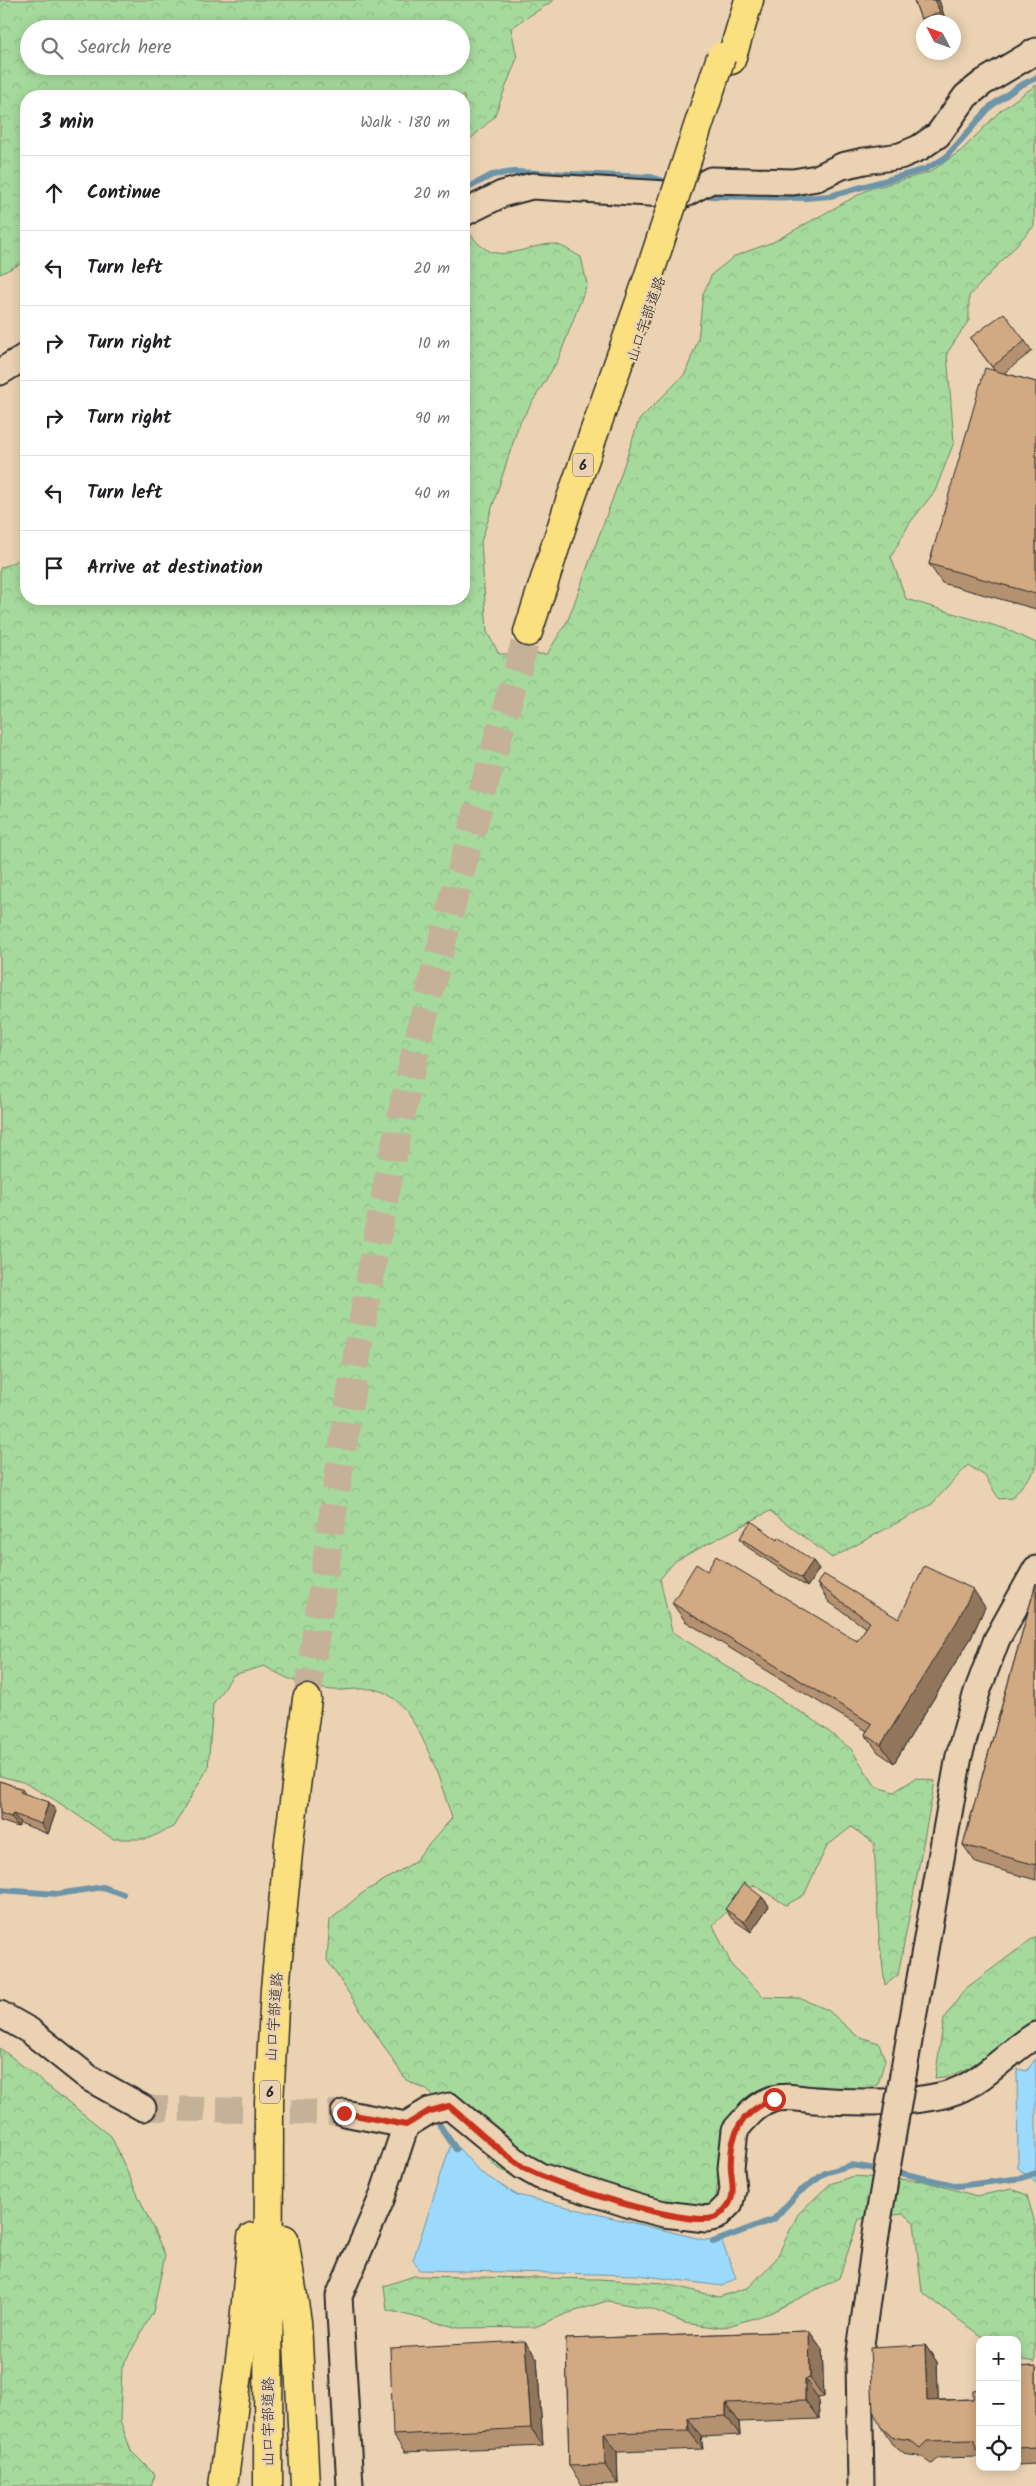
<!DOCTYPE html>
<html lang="en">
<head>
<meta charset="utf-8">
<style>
  body { margin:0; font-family:Kalam,"Klee One",sans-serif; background:#f6f6f6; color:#202124 }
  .controls { position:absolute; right:15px; bottom:15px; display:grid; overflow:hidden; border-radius:10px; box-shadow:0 2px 12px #0003 }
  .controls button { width:45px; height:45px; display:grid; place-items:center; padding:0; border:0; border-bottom:1px solid #e0e0e0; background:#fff; color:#202124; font:25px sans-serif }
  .compass { position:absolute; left:916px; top:15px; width:45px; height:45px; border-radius:50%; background:#fff; box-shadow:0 2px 12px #0003; rotate:311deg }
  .stop { position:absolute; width:15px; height:15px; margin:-11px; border:4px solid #c8321e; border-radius:50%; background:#fff }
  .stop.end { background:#c8321e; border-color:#fff; box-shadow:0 1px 5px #0008 }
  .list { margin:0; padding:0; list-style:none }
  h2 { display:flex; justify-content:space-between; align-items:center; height:65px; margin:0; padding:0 20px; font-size:21px }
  h2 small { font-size:16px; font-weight:400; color:#757577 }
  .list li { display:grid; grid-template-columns:32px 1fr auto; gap:15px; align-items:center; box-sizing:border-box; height:75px; padding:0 20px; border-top:1px solid #e0e0e0 }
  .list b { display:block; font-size:19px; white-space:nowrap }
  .list em { font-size:16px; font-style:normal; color:#757577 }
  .icon { flex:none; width:28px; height:28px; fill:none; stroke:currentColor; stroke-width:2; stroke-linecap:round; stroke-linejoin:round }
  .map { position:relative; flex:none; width:1036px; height:2486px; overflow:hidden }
  .search { position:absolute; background:#fff; box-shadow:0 2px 12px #0003; left:20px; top:20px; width:450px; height:55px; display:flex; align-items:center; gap:12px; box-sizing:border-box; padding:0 18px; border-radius:28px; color:#757577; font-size:19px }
  .panel { position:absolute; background:#fff; box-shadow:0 2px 12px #0003; left:20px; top:90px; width:450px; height:515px; border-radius:20px }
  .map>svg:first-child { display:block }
  .forest { fill:url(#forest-crowns); stroke:#688264; fill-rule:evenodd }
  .water { fill:#9bdafc; stroke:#6e94a8 }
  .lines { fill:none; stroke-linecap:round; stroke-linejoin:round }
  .stream { stroke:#6e94a8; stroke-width:6 }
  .minor-tunnel { stroke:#c5b198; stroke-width:25; stroke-dasharray:25 12; stroke-linecap:butt }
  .highway-tunnel { stroke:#c5b198; stroke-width:28; stroke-dasharray:28 14; stroke-linecap:butt }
  .minor-casing { stroke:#2b2b2b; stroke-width:29 }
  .highway-casing { stroke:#2b2b2b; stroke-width:31 }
  .minor { stroke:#ebd2b3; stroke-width:25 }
  .highway { stroke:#fbe080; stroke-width:28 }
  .minor-bridge-casing { stroke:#2b2b2b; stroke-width:29; stroke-linecap:butt }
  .highway-bridge-casing { stroke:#2b2b2b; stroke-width:31; stroke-linecap:butt }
  .minor-bridge { stroke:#ebd2b3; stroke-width:25 }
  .highway-bridge { stroke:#fbe080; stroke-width:28 }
  .wall { fill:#b49170; stroke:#2b2b2b }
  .shaded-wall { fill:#92765b; stroke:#2b2b2b }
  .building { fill:#d1a982; stroke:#2b2b2b }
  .route { stroke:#c8321e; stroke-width:6 }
  .labels { text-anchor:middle; stroke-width:4.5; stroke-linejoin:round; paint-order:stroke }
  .shield { fill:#ebd2b3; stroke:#655d54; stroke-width:1 }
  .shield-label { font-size:14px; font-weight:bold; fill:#2b2b2b }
  .street-label { font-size:15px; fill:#2b2b2b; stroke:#ebd2b3 }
</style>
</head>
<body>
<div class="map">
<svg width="1036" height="2486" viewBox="0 0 1036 2486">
  <defs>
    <pattern id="forest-crowns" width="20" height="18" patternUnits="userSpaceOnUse" patternTransform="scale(1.25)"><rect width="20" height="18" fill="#a6da9d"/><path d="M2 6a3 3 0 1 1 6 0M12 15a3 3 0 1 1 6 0" fill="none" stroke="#8fbb87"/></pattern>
  </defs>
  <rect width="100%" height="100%" fill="#ebd2b3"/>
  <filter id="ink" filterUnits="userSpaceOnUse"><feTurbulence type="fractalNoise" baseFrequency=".02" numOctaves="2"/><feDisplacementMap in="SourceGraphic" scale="10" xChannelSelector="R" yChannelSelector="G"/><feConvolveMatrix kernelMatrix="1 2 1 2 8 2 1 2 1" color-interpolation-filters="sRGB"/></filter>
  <g filter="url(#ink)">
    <g class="forest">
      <path d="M0,0h554l-43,28 6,30 -23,59 -30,28v-49h-438v165l-26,13zM29,29h432v37h-432z"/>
      <path d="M1036,85l-2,141 -65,70v24l-22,33 7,89 -19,49 -26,33 -18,33 15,42 100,30 30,14v826l-24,29 -13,1 -14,-23 -17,-11 -36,39 -100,54 -62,-47 -95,50 -15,18 12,53 143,89 36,28 25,38 18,5 22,-14 19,3 -37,194 -13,10 -6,-48 -5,-94 -23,-16 -24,19 -23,49 -18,10 -32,-20 -41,40 19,41 32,31 35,1 29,12 29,26 22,7 6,17 -7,24 -19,9h-76l-60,39 -8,73 -17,19 -164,-35 -39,-23 -68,-76 -21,-10 -79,-120 3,-40 31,-26 52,-31 39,-45c-11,-34 -34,-114 -71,-127 -14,-5 -34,0 -49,-1 -27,-3 -45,-11 -68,-24l-31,9 -20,29 -5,64 -35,59 -26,12h-34l-58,-39 -32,-18 -23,-6v-1208l26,-11v42h438v-362l7,-2c24,34 50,11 81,9 9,0 21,9 29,13l6,27 -29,76 -39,64 -38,118 6,90 12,22h48l21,-34 47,-128 24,-72 46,-46 13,-34 5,-46 9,-20 23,-18 38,-14 94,-52 63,-18 32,-22 39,-40z"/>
      <path d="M1036,1936v94c-9,3 -21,6 -29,11 -26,15 -40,35 -72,37l9,-59 21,-30z"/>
      <polygon points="0,2048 111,2136 165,2255 153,2312 122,2367 120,2420 131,2451 155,2475 151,2486 0,2486"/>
      <polygon points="853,2176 923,2181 977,2196 1012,2189 1027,2195 1036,2227 1035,2362 1017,2359 1017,2340 986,2340 922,2292 914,2222 903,2214 859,2219 839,2278 770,2313 722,2328 684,2323 652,2309 607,2301 566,2314 535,2327 459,2328 387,2310 384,2286 414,2276 598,2279 663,2283 719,2297 749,2287 776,2259 798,2214 830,2184"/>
    </g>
    <g class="water">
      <polygon points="1036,2058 1036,2183 1018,2168 1017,2069 1027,2071"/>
      <polygon points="452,2141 480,2172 517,2195 705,2240 721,2239 736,2278 722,2286 639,2275 419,2270 413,2260"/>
    </g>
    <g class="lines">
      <g class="stream">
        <polyline points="464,190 492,175 514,172 651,177 670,183"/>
        <polyline points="701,193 711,196 805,198 830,196 926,169 946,157 991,106 1019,86 1036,78"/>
        <polyline points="0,1890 58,1894 103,1887 123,1894"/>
        <polyline points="434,2117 456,2149"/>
        <polyline points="892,2171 958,2186 1022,2178 1036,2173"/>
        <polyline points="713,2242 774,2219 798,2193 825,2173 851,2165 882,2170"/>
      </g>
      <polyline class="minor-tunnel" points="143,2108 344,2113"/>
      <path class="highway-tunnel" d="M307,1699c26,-190 52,-380 91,-568 35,-168 83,-334 130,-499"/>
      <defs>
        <g id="minor">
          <polyline points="464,213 502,194 532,186 683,195 711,180 793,182 817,178 842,166 864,161 900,156 919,148 938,135 966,96 984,82 1036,51"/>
          <polyline points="0,372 26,356"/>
          <polyline points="0,2014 30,2031 89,2078 143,2108"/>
          <polyline points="903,2075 959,1756 977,1692 997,1639 1036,1569"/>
          <polyline points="344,2113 406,2125 381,2200 339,2296 350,2486"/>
          <path d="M406,2125l23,-14 20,-5 73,60 18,10 100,32 24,6 42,5 10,-2 14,-14 3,-13 -2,-22 4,-38c11,-12 21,-26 38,-31 14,-4 27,0 41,1 37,3 98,4 133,-6 34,-9 59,-41 89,-59"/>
          <polyline points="861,2486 859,2359 877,2227"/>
        </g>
        <g id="highway">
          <polyline points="731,60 749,0"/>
          <polyline points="528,632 569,504 641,299"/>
          <polyline points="284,2239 297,2322 305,2486"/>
          <polyline points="223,2486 242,2344 252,2237"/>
          <polyline points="268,2486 269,2103 275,1989 289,1842 307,1699"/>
        </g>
      </defs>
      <use href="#minor" class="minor-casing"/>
      <use href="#highway" class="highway-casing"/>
      <use href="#minor" class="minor"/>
      <use href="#highway" class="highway"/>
      <defs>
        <polyline id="minor-bridge" points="877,2227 903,2075"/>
        <polyline id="highway-bridge" points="641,299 721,57"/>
      </defs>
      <use href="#minor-bridge" class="minor-bridge-casing"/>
      <use href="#highway-bridge" class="highway-bridge-casing"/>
      <use href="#minor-bridge" class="minor-bridge"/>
      <use href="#highway-bridge" class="highway-bridge"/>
    </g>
    <g class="wall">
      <polygon points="914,0 939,0 946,22 924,22 924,24 921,19"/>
      <polygon points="970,338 1025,341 1032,351 1004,373 1036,382 1036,609 942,583 929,564 994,370"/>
      <polygon points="740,1538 778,1540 813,1561 819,1569 807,1587 746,1546"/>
      <polygon points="707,1571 857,1641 866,1628 829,1602 817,1584 899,1619 985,1607 971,1638 894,1763 878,1752 865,1734 867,1731 685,1621 672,1603"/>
      <polygon points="1036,1583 1036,1880 976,1863 963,1845"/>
      <polygon points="0,1781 22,1789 25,1794 56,1811 48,1834 20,1823 18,1827 0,1821"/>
      <polygon points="762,1897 769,1906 751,1932 732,1919 725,1909"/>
      <polygon points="809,2331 822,2349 824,2397 818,2398 819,2419 739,2422 740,2435 701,2437 703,2449 617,2452 618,2484 582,2485 569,2466 566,2339"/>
      <polygon points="925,2345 937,2362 938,2400 973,2399 980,2389 980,2457 939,2458 932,2464 922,2457 904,2454 892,2444 881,2427"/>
      <polygon points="537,2358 543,2446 405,2452 393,2435"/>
      <polygon points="1036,2366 1036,2464 1017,2465 1017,2367"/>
    </g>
    <g class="shaded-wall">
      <polygon points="935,0 939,0 946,22 940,12"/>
      <polygon points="813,1561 819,1569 807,1587 801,1578"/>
      <polygon points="973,1589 985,1607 971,1638 894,1763 881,1745"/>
      <polygon points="49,1802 56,1811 48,1834 41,1824"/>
      <polygon points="13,1814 20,1823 18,1827 11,1817"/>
      <polygon points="762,1897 769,1906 751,1932 744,1922"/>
      <polygon points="809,2331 822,2349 824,2397 810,2378"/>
      <polygon points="525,2341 537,2358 543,2446 531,2428"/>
      <polygon points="925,2345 937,2362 939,2418 927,2401"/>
      <polygon points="805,2379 818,2398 819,2419 805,2400"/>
      <polygon points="726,2403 739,2422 740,2435 726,2416"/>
      <polygon points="688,2418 701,2437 703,2449 689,2431"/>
      <polygon points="604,2433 617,2452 618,2484 605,2465"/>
    </g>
    <g class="building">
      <polygon points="914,0 935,0 940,12 921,19"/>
      <polygon points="1004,313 1025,341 992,367 970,338"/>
      <polygon points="985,368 1036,382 1036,594 929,564"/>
      <polygon points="751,1521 778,1540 779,1537 813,1561 801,1578 740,1538"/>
      <polygon points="716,1556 857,1641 870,1622 817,1584 823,1574 899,1619 924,1566 973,1589 958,1620 881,1745 865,1734 872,1724 672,1603 696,1564 707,1571"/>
      <polygon points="1036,1583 1036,1865 963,1845"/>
      <polygon points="0,1781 22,1789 20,1792 49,1802 41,1824 13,1814 11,1817 0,1813"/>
      <polygon points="744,1883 762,1897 744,1922 725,1909"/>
      <polygon points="809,2331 810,2378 805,2379 805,2400 726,2403 726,2416 688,2418 689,2431 604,2433 605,2465 569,2466 566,2339"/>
      <polygon points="525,2341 531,2428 393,2435 390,2348"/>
      <polygon points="925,2345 927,2401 973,2399 973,2390 980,2389 980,2450 976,2450 975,2440 927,2441 920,2448 910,2440 892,2437 881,2427 873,2411 870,2348"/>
      <polygon points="1036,2366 1036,2447 1017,2448 1017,2367"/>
    </g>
  </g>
  <g class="lines" filter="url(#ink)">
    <path class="route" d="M344,2113l62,12 23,-14 20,-5c24,20 48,44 74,61 26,16 167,62 193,50 4,-2 10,-9 13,-13 6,-10 3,-23 2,-34 -2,-35 9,-58 43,-71"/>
  </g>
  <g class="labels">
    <g class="shield">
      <rect x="573" y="453.5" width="20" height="23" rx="4"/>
      <rect x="260" y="2080.5" width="20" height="23" rx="4"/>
    </g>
    <g class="shield-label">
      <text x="583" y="470">6</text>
      <text x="270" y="2097">6</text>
    </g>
    <g class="street-label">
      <text transform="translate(646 319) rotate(-71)" y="5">山口宇部道路</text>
      <text transform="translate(274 2017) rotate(-86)" y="5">山口宇部道路</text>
      <text transform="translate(268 2422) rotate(-90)" y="5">山口宇部道路</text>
    </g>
  </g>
</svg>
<div class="controls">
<button>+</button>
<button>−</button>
<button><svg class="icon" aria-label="locate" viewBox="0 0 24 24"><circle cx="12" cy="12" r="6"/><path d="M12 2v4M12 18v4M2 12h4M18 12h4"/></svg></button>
</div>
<svg class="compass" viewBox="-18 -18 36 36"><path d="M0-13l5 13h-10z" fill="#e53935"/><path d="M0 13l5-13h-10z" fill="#757577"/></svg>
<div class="stop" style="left:774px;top:2099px"></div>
<div class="stop end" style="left:344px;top:2113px"></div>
<div class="search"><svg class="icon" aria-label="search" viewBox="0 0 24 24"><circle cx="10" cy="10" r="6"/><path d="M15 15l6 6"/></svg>Search here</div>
<section class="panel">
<h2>3 min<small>Walk · 180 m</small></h2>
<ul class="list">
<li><svg class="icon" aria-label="ahead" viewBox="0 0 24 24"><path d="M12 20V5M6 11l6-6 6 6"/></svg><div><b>Continue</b></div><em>20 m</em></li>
<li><svg class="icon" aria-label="left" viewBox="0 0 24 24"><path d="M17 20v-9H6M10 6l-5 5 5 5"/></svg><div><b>Turn left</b></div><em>20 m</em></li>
<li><svg class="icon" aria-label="right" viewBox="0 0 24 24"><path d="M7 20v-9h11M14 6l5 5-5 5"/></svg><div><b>Turn right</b></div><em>10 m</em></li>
<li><svg class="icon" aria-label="right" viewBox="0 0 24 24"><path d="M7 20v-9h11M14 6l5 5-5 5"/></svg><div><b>Turn right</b></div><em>90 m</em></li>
<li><svg class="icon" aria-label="left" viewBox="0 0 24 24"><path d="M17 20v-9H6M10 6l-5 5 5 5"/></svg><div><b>Turn left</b></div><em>40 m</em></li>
<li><svg class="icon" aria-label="arrive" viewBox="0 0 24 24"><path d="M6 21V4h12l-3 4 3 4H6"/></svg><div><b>Arrive at destination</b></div></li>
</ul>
</section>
</div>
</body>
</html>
